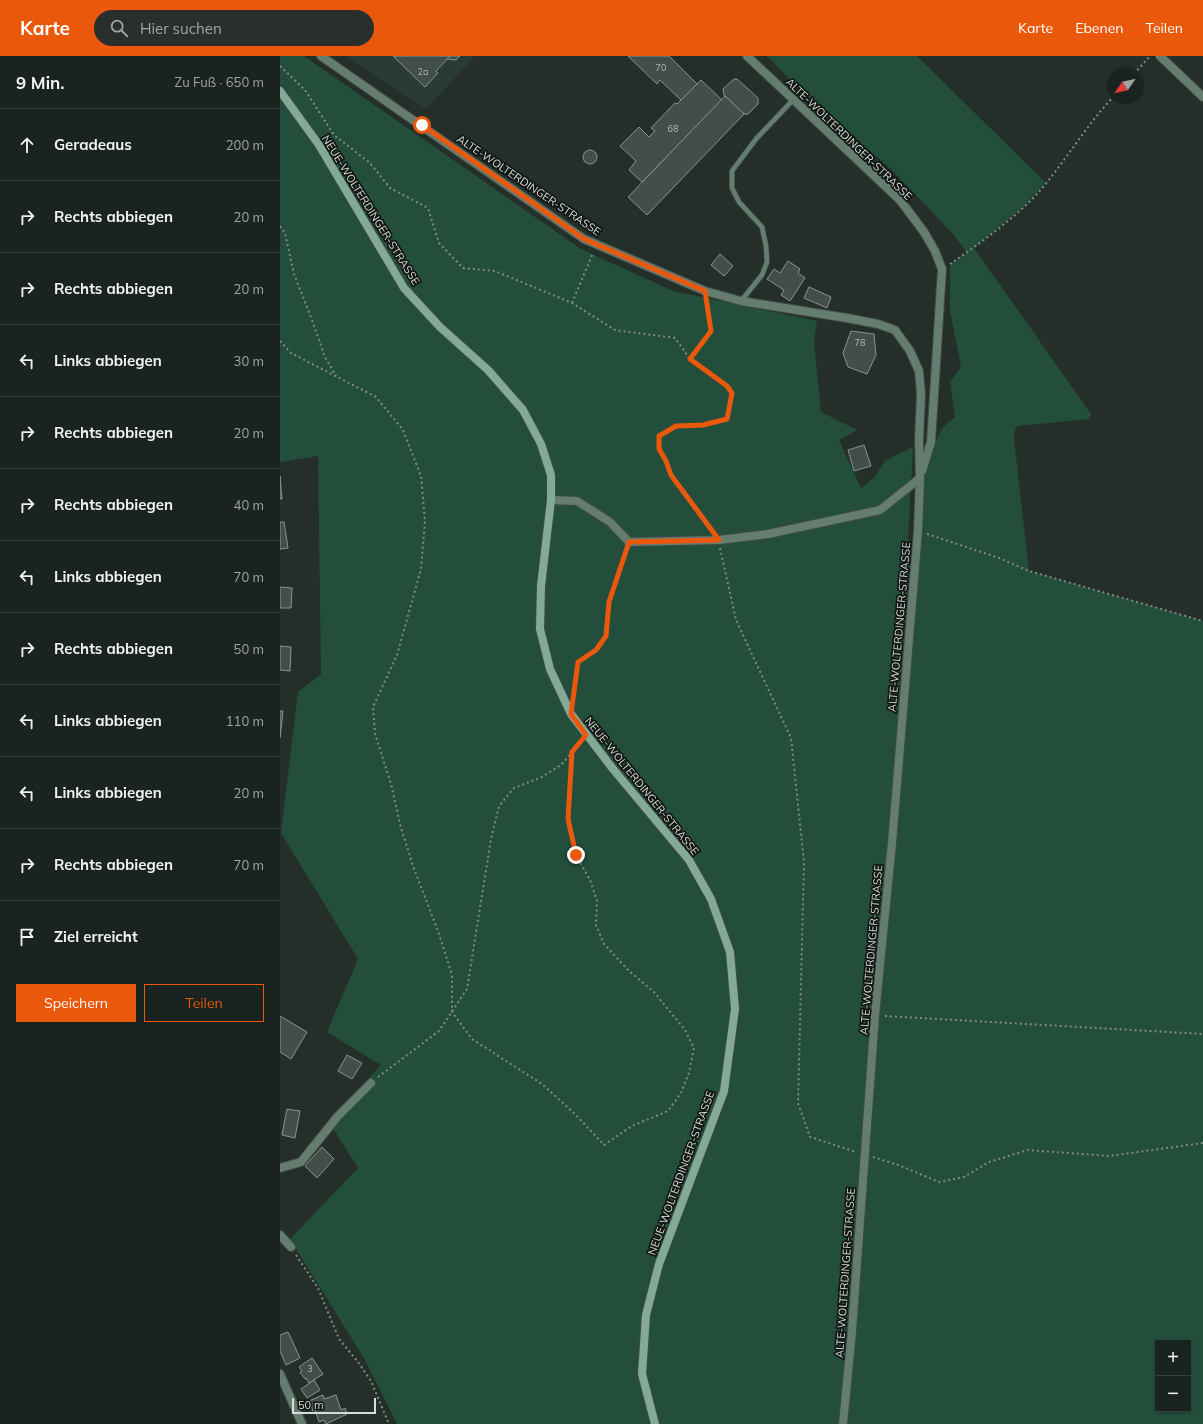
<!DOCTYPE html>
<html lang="de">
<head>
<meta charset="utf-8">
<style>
  body { margin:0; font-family:Mulish,sans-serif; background:#282f2d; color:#f1f3f6 }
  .controls { position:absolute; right:12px; bottom:12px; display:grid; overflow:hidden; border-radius:0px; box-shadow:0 1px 3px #0004 }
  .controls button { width:36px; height:36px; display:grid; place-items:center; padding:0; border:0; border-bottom:1px solid #39403e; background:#1b2320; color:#f1f3f6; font:20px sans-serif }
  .compass { position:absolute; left:827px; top:12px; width:36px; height:36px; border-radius:50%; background:#1b2320; box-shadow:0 1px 3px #0004; rotate:236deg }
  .scale { position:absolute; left:12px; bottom:10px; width:84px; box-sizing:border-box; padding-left:4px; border:2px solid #d6ddd9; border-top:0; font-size:11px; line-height:14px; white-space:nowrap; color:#d6ddd9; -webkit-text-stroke:3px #111613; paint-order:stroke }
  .stop { position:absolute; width:12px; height:12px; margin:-9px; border:3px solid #ea580c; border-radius:50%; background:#fff }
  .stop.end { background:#ea580c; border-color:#fff; box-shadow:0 1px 4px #0008 }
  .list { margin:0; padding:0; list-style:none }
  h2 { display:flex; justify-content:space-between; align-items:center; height:52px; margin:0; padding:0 16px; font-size:17px }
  h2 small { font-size:13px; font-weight:400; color:#a0a4a5 }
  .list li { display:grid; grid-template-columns:26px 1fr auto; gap:12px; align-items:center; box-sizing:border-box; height:72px; padding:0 16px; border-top:1px solid #39403e }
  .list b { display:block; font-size:15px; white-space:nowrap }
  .list em { font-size:13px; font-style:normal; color:#a0a4a5 }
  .actions { display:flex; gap:8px; padding:12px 16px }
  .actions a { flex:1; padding:9px 0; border:1px solid #ea580c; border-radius:0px; text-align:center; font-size:14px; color:#ea580c }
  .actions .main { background:#ea580c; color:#fff }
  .icon { flex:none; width:22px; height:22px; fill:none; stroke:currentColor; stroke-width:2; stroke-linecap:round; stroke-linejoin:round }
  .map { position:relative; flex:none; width:923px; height:1368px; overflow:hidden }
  header { display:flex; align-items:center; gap:24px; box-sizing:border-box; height:56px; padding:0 20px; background:#ea580c; color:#fff }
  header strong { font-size:19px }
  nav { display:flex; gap:22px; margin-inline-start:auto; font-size:14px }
  .search { width:280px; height:36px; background:#282f2d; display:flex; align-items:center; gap:10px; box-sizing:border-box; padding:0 14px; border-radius:22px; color:#a0a4a5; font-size:15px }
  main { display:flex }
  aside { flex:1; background:#1b2320 }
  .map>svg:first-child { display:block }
  .built { fill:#293b32 }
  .green { fill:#244e3c; fill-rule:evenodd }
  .building { fill:#424e48; stroke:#88958e }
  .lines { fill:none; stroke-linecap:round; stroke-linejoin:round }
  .lane-casing { stroke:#404b46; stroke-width:6 }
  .street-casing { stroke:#404b46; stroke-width:10 }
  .secondary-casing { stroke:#404b46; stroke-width:10 }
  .path { stroke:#818a85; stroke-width:2; stroke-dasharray:2 3; stroke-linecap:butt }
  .lane { stroke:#657c71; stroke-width:4.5 }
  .street { stroke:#657c71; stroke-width:8 }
  .secondary { stroke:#83a997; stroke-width:8 }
  .route { stroke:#ea580c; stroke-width:5 }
  .labels { text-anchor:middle; stroke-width:3.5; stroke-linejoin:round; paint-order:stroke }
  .number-label { font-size:9px; fill:#b1b9b5 }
  .street-label { font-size:11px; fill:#d6ddd9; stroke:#111613 }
</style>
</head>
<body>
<header>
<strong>Karte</strong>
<div class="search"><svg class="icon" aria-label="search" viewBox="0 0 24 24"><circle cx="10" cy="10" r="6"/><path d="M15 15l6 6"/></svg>Hier suchen</div>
<nav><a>Karte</a><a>Ebenen</a><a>Teilen</a></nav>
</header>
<main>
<aside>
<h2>9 Min.<small>Zu Fuß · 650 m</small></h2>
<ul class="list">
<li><svg class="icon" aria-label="ahead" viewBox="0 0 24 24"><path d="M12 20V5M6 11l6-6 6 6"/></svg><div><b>Geradeaus</b></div><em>200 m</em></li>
<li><svg class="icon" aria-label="right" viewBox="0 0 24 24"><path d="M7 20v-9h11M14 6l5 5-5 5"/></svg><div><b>Rechts abbiegen</b></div><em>20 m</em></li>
<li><svg class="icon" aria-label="right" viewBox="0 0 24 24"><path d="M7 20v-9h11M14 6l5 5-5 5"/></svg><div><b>Rechts abbiegen</b></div><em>20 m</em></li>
<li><svg class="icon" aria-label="left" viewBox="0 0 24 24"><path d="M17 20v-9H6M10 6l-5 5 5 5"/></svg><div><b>Links abbiegen</b></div><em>30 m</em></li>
<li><svg class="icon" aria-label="right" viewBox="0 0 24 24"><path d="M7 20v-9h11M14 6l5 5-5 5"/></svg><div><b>Rechts abbiegen</b></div><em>20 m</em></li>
<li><svg class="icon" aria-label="right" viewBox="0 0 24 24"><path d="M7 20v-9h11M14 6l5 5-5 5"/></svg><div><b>Rechts abbiegen</b></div><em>40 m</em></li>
<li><svg class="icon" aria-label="left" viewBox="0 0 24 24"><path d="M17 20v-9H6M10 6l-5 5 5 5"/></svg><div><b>Links abbiegen</b></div><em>70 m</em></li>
<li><svg class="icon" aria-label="right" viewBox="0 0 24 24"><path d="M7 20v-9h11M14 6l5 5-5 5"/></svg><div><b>Rechts abbiegen</b></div><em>50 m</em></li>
<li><svg class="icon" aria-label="left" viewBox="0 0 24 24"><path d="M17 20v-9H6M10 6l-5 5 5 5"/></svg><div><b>Links abbiegen</b></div><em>110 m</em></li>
<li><svg class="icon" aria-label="left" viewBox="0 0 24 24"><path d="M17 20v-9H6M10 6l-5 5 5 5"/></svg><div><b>Links abbiegen</b></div><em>20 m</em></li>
<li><svg class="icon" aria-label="right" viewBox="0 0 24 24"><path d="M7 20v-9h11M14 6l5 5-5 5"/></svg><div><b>Rechts abbiegen</b></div><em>70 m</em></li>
<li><svg class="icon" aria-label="arrive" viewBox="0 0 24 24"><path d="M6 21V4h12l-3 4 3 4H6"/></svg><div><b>Ziel erreicht</b></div></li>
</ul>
<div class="actions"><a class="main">Speichern</a><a>Teilen</a></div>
</aside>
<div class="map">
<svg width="923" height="1368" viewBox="0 0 923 1368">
  <rect width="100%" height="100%" fill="#242f2a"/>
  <polygon class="built" points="65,0 195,0 146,53"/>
  <path class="green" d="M0,0h24l277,193 92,42 144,30 -3,20 7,71 36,18 -18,10 22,48 13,-10 11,-17 28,-14 -5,92 9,10 3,-71 22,-50 13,-11 -5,-35 11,-15 -11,-56v-47l17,-11 -13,-18 -62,-65 -93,-81 -32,-33h150l129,127 -25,26 -47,39 117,166 -2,5 -71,7 -3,4 -1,9 15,132 174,50v803h-806l-32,-64 -75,-121 68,-71 -29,-46 52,-57 -54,-33 31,-73 -77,-126 17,-141 23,-18 -3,-218 -38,6zM878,1287h30v66h-30z"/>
  <g class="building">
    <polygon points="113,0 170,0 156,15 158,17 145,31"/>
    <polygon points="170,0 180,0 176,4 167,3"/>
    <polygon points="348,0 389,0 417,28 401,44 380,24 377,28"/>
    <polygon points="454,23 457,23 478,42 478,48 468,58 464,58 444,39 443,33"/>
    <polygon points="421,24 442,44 362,126 349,114 356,105 340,90 359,71 369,81 375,75 371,72 395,47 397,48"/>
    <polygon points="445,40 464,58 367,159 348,141"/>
    <circle cx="310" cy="101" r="7"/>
    <polygon points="440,198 453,210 444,220 431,209"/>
    <polygon points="508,205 520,213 518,217 525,222 510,245 501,239 504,234 487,223 494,213 500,217"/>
    <polygon points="529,231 551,241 547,252 524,242"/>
    <polygon points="571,275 594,278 596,299 587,318 568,311 563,297"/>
    <polygon points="584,389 591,410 574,415 568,394"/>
    <polygon points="0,420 2,443 0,443"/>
    <polygon points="0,466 4,466 8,492 0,493"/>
    <polygon points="0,531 12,532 11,552 0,552"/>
    <polygon points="0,590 11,591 10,615 0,614"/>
    <polygon points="0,655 3,655 0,682"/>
    <polygon points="0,960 27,976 11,1003 0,996"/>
    <polygon points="67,999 82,1007 72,1023 58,1015"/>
    <polygon points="7,1053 20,1055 15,1082 2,1079"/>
    <polygon points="42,1091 54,1103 37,1122 25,1110"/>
    <polygon points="8,1276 20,1302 6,1309 0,1295 0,1279"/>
    <polygon points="32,1302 43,1318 29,1327 26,1322 25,1323 20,1316 22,1315 19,1311"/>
    <polygon points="34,1324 40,1334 27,1342 21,1333"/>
    <polygon points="43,1339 44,1343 56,1339 61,1354 65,1352 67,1358 46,1368 44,1364 39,1366 35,1354 33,1355 29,1345"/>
  </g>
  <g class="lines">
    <defs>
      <polyline id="lane" points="461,245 482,219 487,206 486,190 482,171 459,146 452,132 452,115 476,83 513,44"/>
      <g id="street">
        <polyline points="41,0 304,183 425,235 461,245 567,262 598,268 615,274 630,295 639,315 641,338 639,384 640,422 638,475 612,787 595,959 572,1275 563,1368"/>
        <polyline points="467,0 620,144 644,176 655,195 662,213 651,386 642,415"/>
        <polyline points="880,0 923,41"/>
        <polyline points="271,444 297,445 330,466 349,486 439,484 488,478 600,454 640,422"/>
        <polyline points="0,1112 21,1106 58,1060 91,1027"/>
        <polyline points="0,1179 11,1191"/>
        <polyline points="0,1318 22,1368"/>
      </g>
      <polyline id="secondary" points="0,35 39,89 124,232 160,271 208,314 243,354 261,388 271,419 271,444 261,530 260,573 270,613 291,658 333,713 409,804 431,843 450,896 455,953 444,1035 379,1208 366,1259 362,1318 375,1368"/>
    </defs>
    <use href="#lane" class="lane-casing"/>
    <use href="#street" class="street-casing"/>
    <use href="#secondary" class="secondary-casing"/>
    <g class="path">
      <polyline points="0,10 25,34 54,79 90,107 110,132 148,152 159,187 183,212 215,215 292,247 335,274 395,282 410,303 447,330 452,337 447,363 423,369 396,370 379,379 379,393 386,405 391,419 431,474"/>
      <polyline points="854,18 870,0"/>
      <polyline points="0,170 5,177 14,218 32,264 45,301 56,320"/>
      <path d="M670,208c29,-20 64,-45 88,-71 27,-31 47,-66 75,-96"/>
      <polyline points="292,247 313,197"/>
      <polyline points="0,285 11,297 96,341 123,374 141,420 145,465 141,513 117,599 93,651 95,678 111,728 121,772 133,810 158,875 172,919 172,956 192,983 262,1028 295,1058 324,1089 352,1070 388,1055 401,1037 409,1017 414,992 405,974 374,936 349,915 324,888 316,869 317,845 310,824 296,799 288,763 292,697"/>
      <polyline points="410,303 431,275 427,245"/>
      <polyline points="647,478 719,502 749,515 923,565"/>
      <polyline points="440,492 456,564 511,682 524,806 518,1047 530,1081 576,1096"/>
      <polyline points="293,640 298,606 317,594 326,580 329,546 346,495"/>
      <polyline points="605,960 923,978"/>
      <polyline points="98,1021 159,975 187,933 211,783 219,750 234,732 262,721 281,709 301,686"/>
      <polyline points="593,1101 621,1110 659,1126 684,1121 709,1106 748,1094 829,1100 923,1087"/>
      <polyline points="16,1199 38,1232 59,1283 78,1306 91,1325 109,1368"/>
    </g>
    <use href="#lane" class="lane"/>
    <use href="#street" class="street"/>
    <use href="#secondary" class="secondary"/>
  </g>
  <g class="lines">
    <polyline class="route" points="142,69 304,183 425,235 431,275 410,303 447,330 452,337 447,363 423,369 396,370 379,380 379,393 386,405 391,419 439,484 349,486 329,546 326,580 316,594 298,606 291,658 306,679 292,696 288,763 296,799"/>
  </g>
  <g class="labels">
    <g class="number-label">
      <text x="381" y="15">70</text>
      <text x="143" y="19">2a</text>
      <text x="393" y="76">68</text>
      <text x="580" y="290">78</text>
      <text x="30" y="1316">3</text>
    </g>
    <g class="street-label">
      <text transform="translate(569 83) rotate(44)" y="4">ALTE-WOLTERDINGER-STRASSE</text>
      <text transform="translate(249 129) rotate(34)" y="4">ALTE-WOLTERDINGER-STRASSE</text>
      <text transform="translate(91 154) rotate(58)" y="4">NEUE-WOLTERDINGER-STRASSE</text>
      <text transform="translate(619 571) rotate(-85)" y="4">ALTE-WOLTERDINGER-STRASSE</text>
      <text transform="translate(362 730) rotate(51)" y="4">NEUE-WOLTERDINGER-STRASSE</text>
      <text transform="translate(591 894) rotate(-85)" y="4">ALTE-WOLTERDINGER-STRASSE</text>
      <text transform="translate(401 1117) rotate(-70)" y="4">NEUE-WOLTERDINGER-STRASSE</text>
      <text transform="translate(565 1217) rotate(-86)" y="4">ALTE-WOLTERDINGER-STRASSE</text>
    </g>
  </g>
</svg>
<div class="controls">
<button>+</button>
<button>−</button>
</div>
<svg class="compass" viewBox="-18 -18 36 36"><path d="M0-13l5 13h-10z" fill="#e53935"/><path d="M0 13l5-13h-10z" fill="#a0a4a5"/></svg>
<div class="scale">50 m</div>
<div class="stop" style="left:142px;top:69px"></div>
<div class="stop end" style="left:296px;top:799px"></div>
</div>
</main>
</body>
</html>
